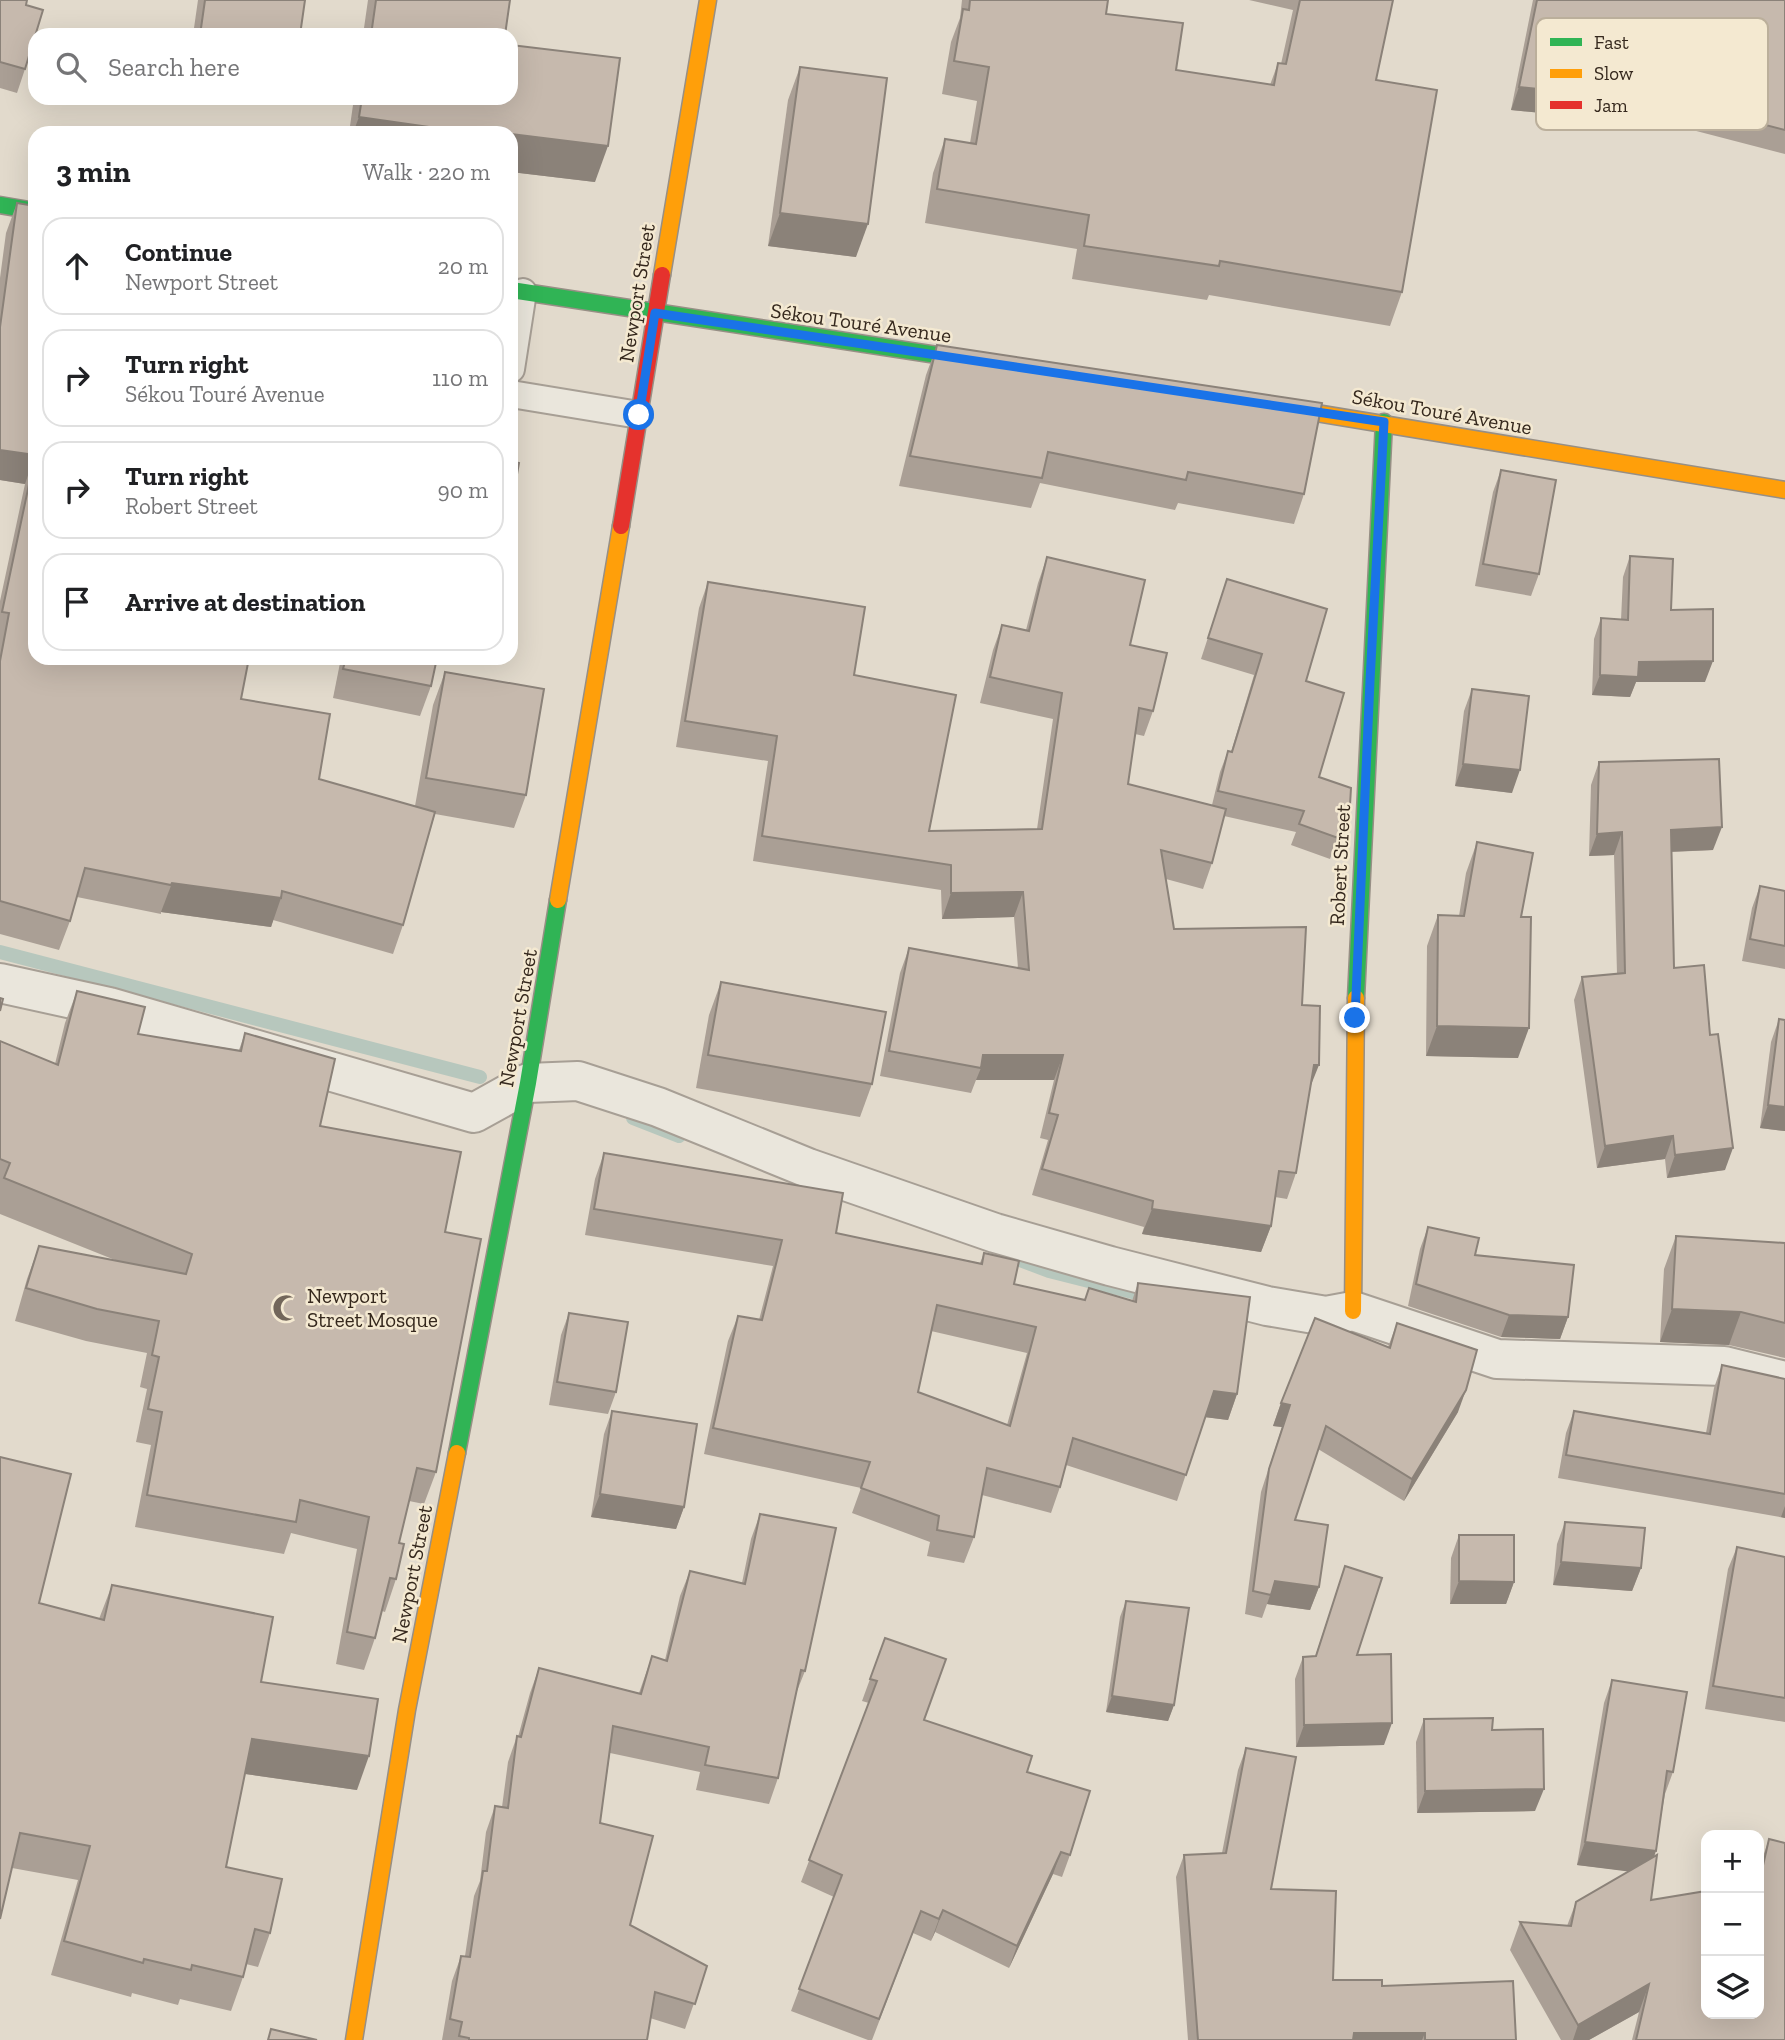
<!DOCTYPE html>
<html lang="en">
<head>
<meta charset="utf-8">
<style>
  body { margin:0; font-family:"Zilla Slab",serif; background:#f2f2f2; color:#202124 }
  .controls { position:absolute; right:21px; bottom:21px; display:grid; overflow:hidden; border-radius:14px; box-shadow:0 7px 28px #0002 }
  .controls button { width:63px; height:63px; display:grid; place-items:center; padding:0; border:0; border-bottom:2px solid #e0e0e0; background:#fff; color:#202124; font:35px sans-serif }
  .stop { position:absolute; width:21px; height:21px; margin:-16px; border:5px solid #1a73e8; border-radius:50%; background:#fff }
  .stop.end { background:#1a73e8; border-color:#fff; box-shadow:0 2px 7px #0008 }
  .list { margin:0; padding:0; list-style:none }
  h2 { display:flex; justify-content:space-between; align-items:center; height:91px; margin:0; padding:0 28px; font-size:30px }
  h2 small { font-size:23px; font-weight:400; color:#757577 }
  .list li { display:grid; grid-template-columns:46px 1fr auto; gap:21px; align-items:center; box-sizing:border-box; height:98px; margin:0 14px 14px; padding:0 14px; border:2px solid #e0e0e0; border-radius:21px }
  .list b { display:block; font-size:26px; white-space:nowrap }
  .list p { margin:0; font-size:23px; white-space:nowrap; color:#757577 }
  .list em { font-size:23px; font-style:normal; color:#757577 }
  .icon { flex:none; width:38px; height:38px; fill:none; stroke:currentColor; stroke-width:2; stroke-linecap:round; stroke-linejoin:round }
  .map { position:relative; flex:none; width:1785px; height:2040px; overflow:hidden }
  .search { position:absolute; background:#fff; box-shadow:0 7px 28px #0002; left:28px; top:28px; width:490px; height:77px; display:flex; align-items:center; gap:18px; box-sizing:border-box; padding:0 24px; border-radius:21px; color:#757577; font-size:26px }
  .panel { position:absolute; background:#fff; box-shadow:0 7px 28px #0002; left:28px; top:126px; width:490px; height:539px; border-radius:21px }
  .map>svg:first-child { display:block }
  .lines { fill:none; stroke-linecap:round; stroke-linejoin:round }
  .stream { stroke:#b7c7bd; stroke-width:14 }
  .lane-casing { stroke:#a79f95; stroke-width:30 }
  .street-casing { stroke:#a79f95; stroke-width:42 }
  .fast-casing { stroke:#978f85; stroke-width:19 }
  .slow-casing { stroke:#978f85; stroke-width:19 }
  .jam-casing { stroke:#978f85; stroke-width:19 }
  .lane { stroke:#eae6dc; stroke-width:26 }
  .street { stroke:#eae6dc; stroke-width:38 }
  .fast { stroke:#30b455; stroke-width:16 }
  .slow { stroke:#ff9f0a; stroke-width:16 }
  .jam { stroke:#e5322d; stroke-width:16 }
  .wall { fill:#aa9f95; fill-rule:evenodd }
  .shaded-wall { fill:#8b8279 }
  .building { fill:#c6b9ad; stroke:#8b8279; stroke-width:2; fill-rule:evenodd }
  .route { stroke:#1a73e8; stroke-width:9 }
  .labels { text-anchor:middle; stroke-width:5; stroke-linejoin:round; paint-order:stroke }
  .street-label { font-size:21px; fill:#35281d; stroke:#f4e9d1 }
  .poi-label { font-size:21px; fill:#35281d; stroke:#f4e9d1; text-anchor:start }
  .key { fill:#f4e9d1; stroke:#bbaf9b; stroke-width:2 }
  .key-label { font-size:19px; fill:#35281d }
</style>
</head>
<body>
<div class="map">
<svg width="1785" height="2040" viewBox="0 0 1785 2040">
  <rect width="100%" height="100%" fill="#e2dacc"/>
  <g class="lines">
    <g class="stream">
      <polyline points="0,952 480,1077"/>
      <polyline points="633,1118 679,1136"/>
      <polyline points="1007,1255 1049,1271 1152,1297"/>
    </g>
    <defs>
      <g id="lane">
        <polyline points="511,369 523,292"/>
        <polyline points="511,394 639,415"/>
      </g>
      <polyline id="street" points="0,983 109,1007 474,1113 528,1083 578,1081 658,1107 808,1168 995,1233 1110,1266 1267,1306 1326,1316 1353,1311 1497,1359 1724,1366 1785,1381"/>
      <g id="fast">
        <polyline points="0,205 35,211"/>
        <polyline points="511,290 983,362"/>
        <polyline points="1356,998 1384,422"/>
        <polyline points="457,1453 528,1083 558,900"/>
      </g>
      <g id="slow">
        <polyline points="662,275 708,0"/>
        <polyline points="1267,405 1785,490"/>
        <polyline points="558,900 621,526"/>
        <polyline points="1353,1311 1356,998"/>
        <polyline points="354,2040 407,1710 457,1453"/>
      </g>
      <polyline id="jam" points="621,526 662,275"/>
    </defs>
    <use href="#lane" class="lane-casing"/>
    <use href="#street" class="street-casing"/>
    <use href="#fast" class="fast-casing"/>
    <use href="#slow" class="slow-casing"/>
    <use href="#jam" class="jam-casing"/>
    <use href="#lane" class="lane"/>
    <use href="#street" class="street"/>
    <use href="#fast" class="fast"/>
    <use href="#slow" class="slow"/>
    <use href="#jam" class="jam"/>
  </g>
  <g class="wall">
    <polygon points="0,0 26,5 25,69 17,93 0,88"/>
    <polygon points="198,0 305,0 300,35 193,35"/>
    <polygon points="368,0 510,0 505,35 363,35"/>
    <polygon points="962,0 1108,0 1106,14 1176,70 1270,85 1278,63 1281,64 1293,10 1249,0 1393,0 1376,80 1402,292 1390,326 1209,295 1207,300 1072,279 1077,249 925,223 933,173 945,139 970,143 977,101 942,94 951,42 960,18"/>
    <polygon points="1533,0 1785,0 1785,154 1677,126 1511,110"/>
    <polygon points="800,67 856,257 768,246 788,100"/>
    <polygon points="354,98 511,98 595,182 511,172 511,133 349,133"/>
    <polygon points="17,203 35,206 35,658 241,699 319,779 415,806 433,705 445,672 526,795 514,828 435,814 403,925 393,954 273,920 271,927 161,912 161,914 77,897 70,921 59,950 0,934 0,601 25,484 0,480 0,278 6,233"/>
    <polygon points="937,345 1304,494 1294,524 1178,503 1175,510 1040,483 1031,508 899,486 926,375"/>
    <polygon points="1501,470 1539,574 1531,596 1475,586 1493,492"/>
    <polygon points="1630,556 1671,610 1705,682 1636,682 1630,697 1592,695 1594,639 1601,618 1621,620 1623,577"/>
    <polygon points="1047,557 1130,645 1153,711 1144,736 1135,734 1128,784 1212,805 1220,772 1228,751 1231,752 1254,675 1201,659 1227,579 1306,681 1319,777 1350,805 1330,859 1291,845 1296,832 1224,816 1212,863 1203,889 1166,879 1174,929 1302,1005 1310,1089 1296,1173 1287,1199 1275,1197 1271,1226 1261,1252 1142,1234 1144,1227 1032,1195 1048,1140 1040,1138 1054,1080 976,1080 971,1093 880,1076 900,973 909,948 1018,968 1014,917 942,919 941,890 753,861 768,761 676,747 699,608 708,582 854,675 929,831 1037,829 1053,719 980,703 993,650 1002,625 1026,630 1038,583"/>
    <polygon points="341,658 437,658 431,686 420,716 333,698"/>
    <polygon points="1472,689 1512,793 1455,786 1464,711"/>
    <polygon points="1599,762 1713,850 1672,852 1674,968 1710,1035 1725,1170 1667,1178 1665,1159 1597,1168 1574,1000 1582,977 1617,974 1614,855 1589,856 1591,785"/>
    <polygon points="1477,842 1521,917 1518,1058 1426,1056 1427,946 1438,915 1459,916 1466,873"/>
    <polygon points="1760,886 1785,891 1785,969 1742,961 1752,908"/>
    <polygon points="721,982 872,1084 860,1117 696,1088 709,1015"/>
    <polygon points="77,991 138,1034 239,1050 245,1033 320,1126 445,1232 436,1472 424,1504 409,1501 399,1543 396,1579 385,1612 382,1611 375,1638 364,1670 336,1664 357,1549 291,1533 284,1554 135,1527 151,1445 136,1442 147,1389 140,1387 147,1353 86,1341 15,1321 27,1279 39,1246 120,1262 0,1214 0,1041 55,1064 65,1023"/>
    <polygon points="1779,1019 1785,1131 1760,1128 1771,1042"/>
    <path d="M604,1153l232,80 144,30 4,-10 30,31 71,16 4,-12 43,13 6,-18 99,111 -9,26 -23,-3 -28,84 -111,-36 -6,22 -9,26 -69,-18 -8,42 -10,26 -37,-7 3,-14 -78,-29 9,-25 -157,-34 24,-113 10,-25 21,4 14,-54 -188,-31 10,-56zM931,1331l96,22 -20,72 -89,-33z"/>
    <polygon points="1428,1227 1475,1255 1568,1317 1560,1339 1501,1337 1408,1306 1420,1249"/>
    <polygon points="1676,1236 1785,1243 1785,1358 1729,1345 1660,1342 1664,1269"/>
    <polygon points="569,1313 616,1392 608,1414 549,1405 561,1335"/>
    <polygon points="1397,1323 1458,1412 1404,1501 1318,1449 1295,1520 1319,1587 1310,1610 1267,1604 1262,1618 1245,1614 1261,1492 1282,1427 1273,1426 1281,1403 1388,1347"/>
    <polygon points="1722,1365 1785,1379 1785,1518 1558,1478 1566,1433 1574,1411 1706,1433 1714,1388"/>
    <polygon points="612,1411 684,1507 676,1529 591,1517 604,1434"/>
    <polygon points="760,1514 805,1671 795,1696 778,1778 769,1804 696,1790 700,1772 610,1753 600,1823 630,1925 707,1966 685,2029 650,2018 647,2040 442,2040 452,1981 461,1956 465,1956 474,1896 480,1881 486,1832 495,1806 502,1807 508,1762 517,1736 518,1737 530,1693 539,1668 639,1693 652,1656 665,1660 680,1596 690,1571 742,1583 751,1539"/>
    <polygon points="1565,1522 1641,1568 1632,1591 1553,1585 1557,1544"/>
    <polygon points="1459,1535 1514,1582 1506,1604 1450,1604 1451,1558"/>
    <polygon points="1737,1547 1785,1557 1785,1722 1705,1709 1728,1569"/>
    <polygon points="1345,1566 1357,1655 1384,1745 1296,1747 1295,1679 1303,1657 1315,1657"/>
    <polygon points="112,1585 261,1682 357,1790 245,1774 226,1867 270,1933 258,1967 246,1964 243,1977 231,2011 180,1999 178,2005 132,1993 131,1997 51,1975 78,1880 12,1868 39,1603 99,1619"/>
    <polygon points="1126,1601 1174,1705 1168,1721 1106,1712 1120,1617"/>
    <polygon points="885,1638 924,1720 1027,1772 1070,1855 1062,1877 1053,1874 1009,1968 935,1932 931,1941 913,1933 872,2040 868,2040 791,2011 834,1897 801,1882 869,1703 862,1701"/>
    <polygon points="1612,1680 1673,1772 1665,1794 1654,1857 1651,1900 1759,2014 1759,1868 1769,1839 1785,2040 1632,2040 1639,2012 1589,2040 1561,2040 1510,1950 1520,1922 1567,1926 1576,1902 1629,1871 1577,1865 1604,1703"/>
    <polygon points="1424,1719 1492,1730 1535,1811 1417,1813 1416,1742"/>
    <polygon points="1246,1748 1271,1889 1333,1980 1382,1986 1516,2040 1188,2040 1176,1877 1184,1855 1222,1853 1238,1770"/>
  </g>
  <g class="shaded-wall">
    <polygon points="1519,87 1685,104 1677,126 1511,110"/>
    <polygon points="359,117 471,133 353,133"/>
    <polygon points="511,134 608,146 595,182 511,172"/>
    <polygon points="780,213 868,224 856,257 768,246"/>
    <polygon points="0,450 35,455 25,484 0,480"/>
    <polygon points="1713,661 1705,682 1636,682 1630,697 1592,695 1600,675 1639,662"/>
    <polygon points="1463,764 1520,770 1512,793 1455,786"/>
    <polygon points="1722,827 1713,850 1663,852 1671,830"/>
    <polygon points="1622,832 1614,855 1589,856 1597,834"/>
    <polygon points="172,883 281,898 271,927 161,912"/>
    <polygon points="1023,892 1014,917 942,919 951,893"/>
    <polygon points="1437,1026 1529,1028 1518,1058 1426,1056"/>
    <polygon points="983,1055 1063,1055 1054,1080 976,1080 981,1068"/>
    <polygon points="1314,1065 1319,1065 1309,1090"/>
    <polygon points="1768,1105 1785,1107 1785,1131 1760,1128"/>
    <polygon points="1673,1136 1665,1159 1597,1168 1605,1146"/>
    <polygon points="1733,1148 1725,1170 1667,1178 1675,1155"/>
    <polygon points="1152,1209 1271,1226 1261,1252 1142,1234"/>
    <polygon points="1672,1309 1741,1312 1729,1345 1660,1342"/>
    <polygon points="1509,1315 1568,1317 1560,1339 1501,1337"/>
    <polygon points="1466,1390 1458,1412 1404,1501 1412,1479"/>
    <polygon points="1214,1391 1237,1394 1228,1420 1204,1417"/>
    <polygon points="1281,1403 1290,1405 1282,1427 1273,1426"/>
    <polygon points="600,1494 684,1507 676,1529 591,1517"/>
    <polygon points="1785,1506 1785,1518 1781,1517"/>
    <polygon points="1561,1562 1641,1568 1632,1591 1553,1585"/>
    <polygon points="1275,1581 1319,1587 1310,1610 1267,1604"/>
    <polygon points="1459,1581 1514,1582 1506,1604 1450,1604"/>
    <polygon points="1112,1696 1174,1705 1168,1721 1106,1712"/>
    <polygon points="1392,1723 1384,1745 1296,1747 1304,1725"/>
    <polygon points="252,1739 369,1756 357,1790 239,1773"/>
    <polygon points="1544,1789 1535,1811 1417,1813 1425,1791"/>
    <polygon points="1585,1842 1656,1851 1648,1874 1577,1865"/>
    <polygon points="1061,1852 1053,1874 1009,1968 1017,1946"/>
    <polygon points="943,1910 935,1932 931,1941 939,1919"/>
    <polygon points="1649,1984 1639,2012 1589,2040 1573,2040 1578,2025"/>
    <polygon points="1354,2033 1425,2033 1422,2040 1351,2040"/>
  </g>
  <g class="building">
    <polygon points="0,0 27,0 26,5 43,10 25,69 0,62"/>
    <polygon points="205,0 305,0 300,35 200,35"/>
    <polygon points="376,0 510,0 505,35 371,35"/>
    <polygon points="970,0 1108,0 1106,14 1183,23 1176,70 1274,85 1278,63 1286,64 1300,0 1393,0 1376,80 1437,90 1402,292 1220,261 1219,266 1084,246 1089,215 937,189 945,139 976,144 989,67 954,61 963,9 969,10"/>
    <polygon points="1537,0 1785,0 1785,130 1685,104 1519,87"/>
    <polygon points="511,45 620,58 608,146 511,134 511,133 491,132 491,133 471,133 359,117 362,98 511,98"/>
    <polygon points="800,67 887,78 868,224 780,213"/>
    <polygon points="17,203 35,206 35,455 0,450 0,327"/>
    <polygon points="937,345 1322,403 1304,494 1188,472 1186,480 1048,452 1042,478 910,456"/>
    <polygon points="35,456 35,658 249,658 241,699 330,714 319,779 435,812 403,925 282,891 281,898 172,883 171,885 85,868 70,921 0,901 0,661 9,613 2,612"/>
    <polygon points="511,461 519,463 511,508"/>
    <polygon points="1501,470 1556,480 1539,574 1483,564"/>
    <polygon points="1630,556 1673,559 1671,610 1713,609 1713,661 1639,662 1638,677 1600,675 1601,618 1628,620"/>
    <polygon points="1047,557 1145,580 1130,645 1167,653 1153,711 1139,708 1128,784 1226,809 1212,863 1161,850 1174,929 1306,927 1302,1005 1320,1006 1319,1065 1314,1065 1296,1173 1279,1171 1271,1226 1152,1209 1153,1201 1042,1169 1058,1115 1049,1113 1063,1055 983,1055 981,1068 889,1051 909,948 1029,970 1023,892 951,893 951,865 762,836 777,736 685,721 708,582 865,607 854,675 956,695 929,831 1042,829 1062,693 990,677 1002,625 1029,631"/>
    <polygon points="1227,579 1327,609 1306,681 1344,693 1319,777 1351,788 1350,805 1338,838 1299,824 1304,811 1218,791 1228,751 1232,752 1262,654 1208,638"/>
    <polygon points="346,658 437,658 431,686 343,669"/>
    <polygon points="445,672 544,689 526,795 426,778"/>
    <polygon points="1472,689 1529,696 1520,770 1463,764"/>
    <polygon points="1719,759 1722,827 1671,830 1674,968 1704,965 1710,1035 1718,1034 1733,1148 1675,1155 1673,1136 1605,1146 1582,977 1625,973 1622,832 1597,834 1599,762"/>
    <polygon points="1477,842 1533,853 1521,917 1531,917 1529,1028 1437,1026 1438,915 1464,916"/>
    <polygon points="1760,886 1785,891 1785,946 1750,939"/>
    <polygon points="721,982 886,1012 872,1084 708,1055"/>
    <polygon points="77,991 145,1007 138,1034 241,1051 245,1033 335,1059 320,1126 461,1152 445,1232 481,1239 436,1472 417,1468 399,1543 404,1544 396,1579 390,1578 375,1638 347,1632 369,1517 300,1500 296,1522 147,1495 162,1412 148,1409 159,1357 152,1355 159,1321 97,1309 26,1288 39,1246 186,1274 192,1254 4,1178 10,1163 0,1159 0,1041 58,1065"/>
    <polygon points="0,998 3,999 0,1011"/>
    <polygon points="1779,1019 1785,1020 1785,1107 1768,1105"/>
    <path d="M604,1153l239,40 -7,40 146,31 2,-11 35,8 -5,23 71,16 4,-12 47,14 2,-19 112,14 -13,97 -23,-3 -28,84 -113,-37 -13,49 -73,-19 -13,69 -37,-7 2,-14 -78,-28 9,-26 -157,-34 25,-112 24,4 20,-80 -188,-31zM937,1305l99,22 -26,99 -92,-34z"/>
    <polygon points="1428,1227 1479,1238 1475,1255 1574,1265 1568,1317 1509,1315 1416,1284"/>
    <polygon points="1676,1236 1785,1243 1785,1323 1741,1312 1672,1309"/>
    <polygon points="569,1313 628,1322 616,1392 557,1382"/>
    <polygon points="1315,1318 1390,1348 1397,1323 1477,1350 1466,1390 1412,1479 1326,1426 1295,1520 1328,1525 1319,1587 1275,1581 1271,1595 1253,1591 1269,1469 1290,1405 1281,1403"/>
    <polygon points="1722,1365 1785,1379 1785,1494 1566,1455 1574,1411 1710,1434"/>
    <polygon points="612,1411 697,1424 684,1507 600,1494"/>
    <polygon points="0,1457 71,1474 39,1603 104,1620 112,1585 273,1617 261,1682 378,1699 369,1756 252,1739 226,1867 282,1879 270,1933 255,1929 243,1977 192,1965 191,1970 144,1959 143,1963 64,1941 90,1846 20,1833 0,1919"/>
    <polygon points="760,1514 836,1528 805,1671 801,1670 778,1778 705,1765 709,1747 613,1726 600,1823 653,1836 630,1925 707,1966 695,2004 655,1992 647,2040 469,2040 469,2038 459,2036 462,2022 450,2019 461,1956 470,1957 483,1871 487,1871 495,1806 508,1808 517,1736 521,1737 539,1668 641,1694 652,1656 667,1661 690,1571 745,1584"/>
    <polygon points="1565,1522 1645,1528 1641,1568 1561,1562"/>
    <polygon points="1459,1535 1514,1535 1514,1582 1459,1581"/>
    <polygon points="1737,1547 1785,1557 1785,1698 1713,1686"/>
    <polygon points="1345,1566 1382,1578 1357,1655 1391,1654 1392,1723 1304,1725 1303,1657 1316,1656"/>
    <polygon points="1126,1601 1189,1608 1174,1705 1112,1696"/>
    <polygon points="885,1638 946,1659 924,1720 1032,1756 1027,1772 1090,1791 1070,1855 1061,1852 1017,1946 943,1910 939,1919 921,1911 879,2019 799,1989 842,1875 809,1860 877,1681 870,1679"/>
    <polygon points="1612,1680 1687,1692 1673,1772 1667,1771 1656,1851 1585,1842"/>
    <polygon points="1493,1718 1492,1730 1543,1729 1544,1789 1425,1791 1424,1719"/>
    <polygon points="1246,1748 1296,1757 1271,1889 1336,1891 1333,1980 1382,1980 1382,1986 1513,1981 1516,2040 1425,2040 1425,2033 1354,2033 1353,2040 1198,2040 1184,1855 1226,1853"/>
    <polygon points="1769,1839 1785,1843 1785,2040 1636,2040 1649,1984 1578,2025 1520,1922 1571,1926 1576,1902 1657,1855 1651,1900 1706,1891 1706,2014 1759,2014 1759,1883"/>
    <polygon points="271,2029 317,2040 268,2040"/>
  </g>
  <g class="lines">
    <polyline class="route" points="639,415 655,313 1384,422 1370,681 1355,1018"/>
  </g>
  <defs>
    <symbol id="mosque-bare" viewBox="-9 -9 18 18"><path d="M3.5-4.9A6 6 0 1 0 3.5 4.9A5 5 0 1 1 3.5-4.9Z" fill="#72665a" stroke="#f4e9d1" stroke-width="2.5" paint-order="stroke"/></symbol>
  </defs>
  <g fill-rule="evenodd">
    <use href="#mosque-bare" x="267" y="1289" width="38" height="38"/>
  </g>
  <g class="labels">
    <g class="street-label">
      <text transform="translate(637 293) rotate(-81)" y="7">Newport Street</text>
      <text transform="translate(861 323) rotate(8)" y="7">Sékou Touré Avenue</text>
      <text transform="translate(1442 412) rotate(10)" y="7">Sékou Touré Avenue</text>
      <text transform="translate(1340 865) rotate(-87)" y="7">Robert Street</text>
      <text transform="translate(518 1018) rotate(-80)" y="7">Newport Street</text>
      <text transform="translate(412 1574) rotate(-79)" y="7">Newport Street</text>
    </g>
    <g class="poi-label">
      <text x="307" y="1303">Newport<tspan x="307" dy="24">Street Mosque</tspan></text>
    </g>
  </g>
  <rect x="1536" y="18" width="232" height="112" rx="10" class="key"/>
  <rect x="1550" y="38" width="32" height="8" fill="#30b455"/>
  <rect x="1550" y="69" width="32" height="9" fill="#ff9f0a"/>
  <rect x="1550" y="101" width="32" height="8" fill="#e5322d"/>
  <g class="key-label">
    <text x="1594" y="49">Fast</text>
    <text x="1594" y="80">Slow</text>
    <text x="1594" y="112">Jam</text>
  </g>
</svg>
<div class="controls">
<button>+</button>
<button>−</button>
<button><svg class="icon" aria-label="layers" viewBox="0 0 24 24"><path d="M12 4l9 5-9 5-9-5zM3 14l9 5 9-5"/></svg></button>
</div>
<div class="stop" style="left:639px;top:415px"></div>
<div class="stop end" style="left:1355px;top:1018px"></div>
<div class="search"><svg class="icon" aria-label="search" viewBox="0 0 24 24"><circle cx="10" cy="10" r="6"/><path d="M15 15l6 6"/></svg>Search here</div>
<section class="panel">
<h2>3 min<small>Walk · 220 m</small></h2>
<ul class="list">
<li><svg class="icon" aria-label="ahead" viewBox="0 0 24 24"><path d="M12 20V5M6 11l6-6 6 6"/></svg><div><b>Continue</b><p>Newport Street</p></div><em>20 m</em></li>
<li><svg class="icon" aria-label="right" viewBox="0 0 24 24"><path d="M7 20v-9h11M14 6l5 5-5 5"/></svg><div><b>Turn right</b><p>Sékou Touré Avenue</p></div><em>110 m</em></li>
<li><svg class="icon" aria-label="right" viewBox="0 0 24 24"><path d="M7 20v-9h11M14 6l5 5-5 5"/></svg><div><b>Turn right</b><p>Robert Street</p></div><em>90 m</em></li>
<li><svg class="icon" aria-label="arrive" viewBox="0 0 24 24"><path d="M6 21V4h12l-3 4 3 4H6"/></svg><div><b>Arrive at destination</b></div></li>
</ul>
</section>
</div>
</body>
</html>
